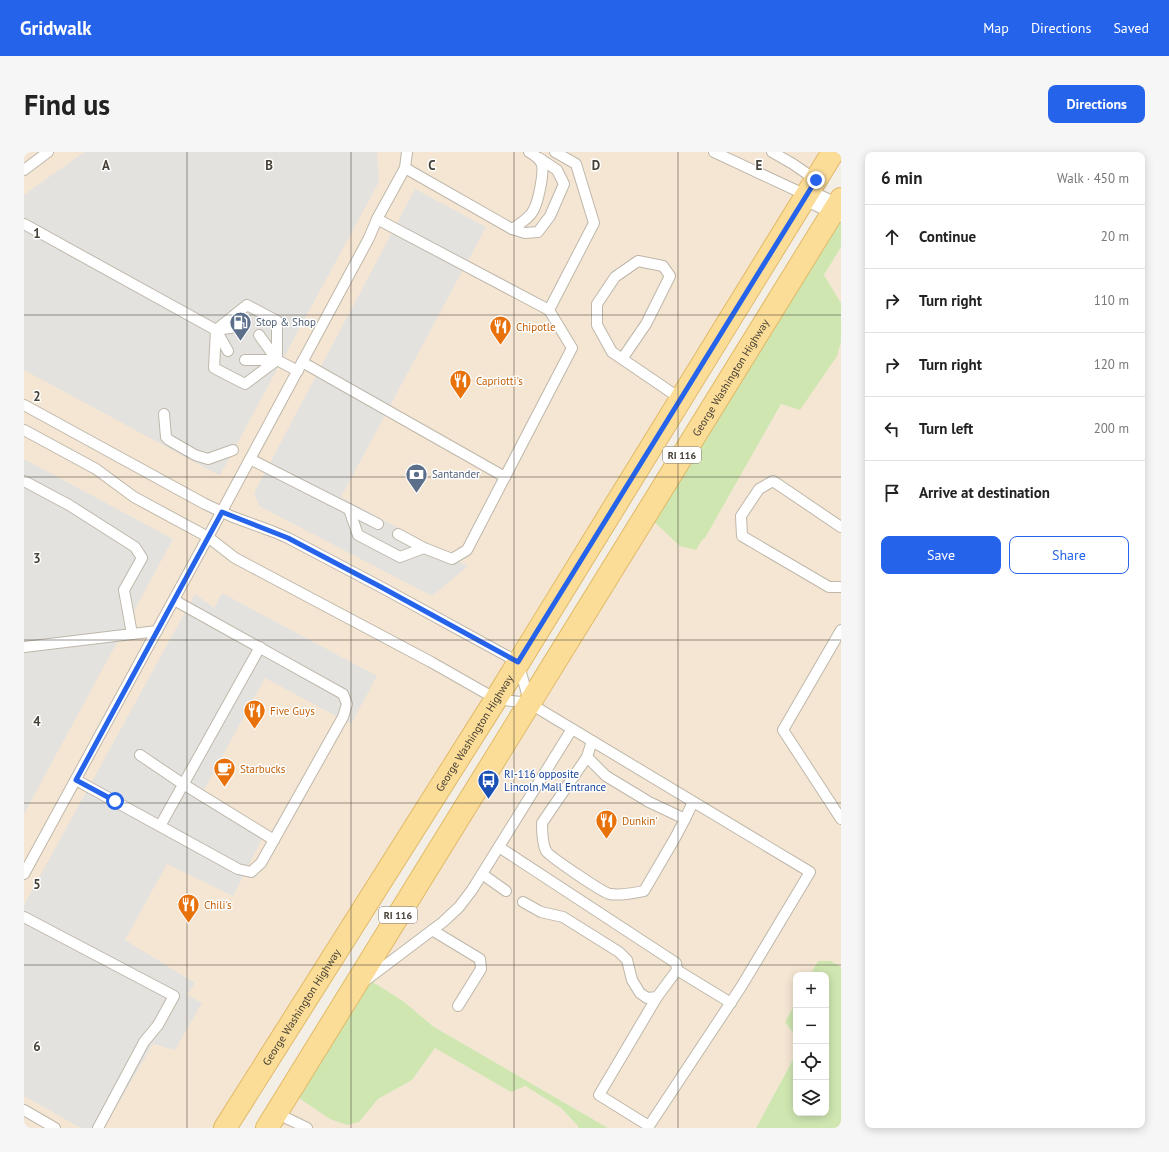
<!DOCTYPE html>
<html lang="en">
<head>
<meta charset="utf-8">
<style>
  body { margin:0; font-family:"PT Sans",sans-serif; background:#f6f6f6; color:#222 }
  .controls { position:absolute; right:12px; bottom:12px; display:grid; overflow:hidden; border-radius:8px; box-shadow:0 2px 10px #0003 }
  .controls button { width:36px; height:36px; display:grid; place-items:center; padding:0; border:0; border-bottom:1px solid #e0e0e0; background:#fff; color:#222; font:20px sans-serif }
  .stop { position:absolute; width:12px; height:12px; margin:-9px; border:3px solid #2563eb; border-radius:50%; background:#fff }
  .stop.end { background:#2563eb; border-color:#fff; box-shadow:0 1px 4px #0008 }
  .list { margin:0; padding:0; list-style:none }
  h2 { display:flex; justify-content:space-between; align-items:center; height:52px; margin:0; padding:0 16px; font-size:17px }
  h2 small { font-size:13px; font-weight:400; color:#767676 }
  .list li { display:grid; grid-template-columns:26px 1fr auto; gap:12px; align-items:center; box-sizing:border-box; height:64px; padding:0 16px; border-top:1px solid #e0e0e0 }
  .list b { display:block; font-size:15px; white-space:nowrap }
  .list em { font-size:13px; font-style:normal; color:#767676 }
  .actions { display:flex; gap:8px; padding:12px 16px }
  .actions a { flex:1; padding:9px 0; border:1px solid #2563eb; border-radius:8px; text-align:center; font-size:14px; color:#2563eb }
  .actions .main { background:#2563eb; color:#fff }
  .icon { flex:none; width:22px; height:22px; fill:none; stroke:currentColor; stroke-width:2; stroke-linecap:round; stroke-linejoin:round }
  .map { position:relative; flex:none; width:817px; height:976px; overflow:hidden; border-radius:8px }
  header { display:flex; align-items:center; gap:24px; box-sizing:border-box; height:56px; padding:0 20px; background:#2563eb; color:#fff }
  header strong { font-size:19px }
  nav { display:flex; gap:22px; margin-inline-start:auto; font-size:14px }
  .intro { display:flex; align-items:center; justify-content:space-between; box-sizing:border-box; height:96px; padding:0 24px }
  h1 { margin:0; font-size:28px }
  .button { padding:10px 18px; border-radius:8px; background:#2563eb; color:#fff; font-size:14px; font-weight:700 }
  main { display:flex; gap:24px; padding:0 24px }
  aside { flex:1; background:#fff; border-radius:8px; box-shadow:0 2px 10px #0003 }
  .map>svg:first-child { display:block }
  .commercial { fill:#f5e6d3 }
  .green { fill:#cfe6b1 }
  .parking { fill:#e4e2df }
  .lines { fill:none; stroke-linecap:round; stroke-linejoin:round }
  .lane-casing { stroke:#beb7aa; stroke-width:12 }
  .street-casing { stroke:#beb7aa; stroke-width:23 }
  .primary-casing { stroke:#e1ba68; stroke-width:24 }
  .lane { stroke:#fff; stroke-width:10 }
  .street { stroke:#fff; stroke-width:21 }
  .primary { stroke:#fbdd98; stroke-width:22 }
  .route { stroke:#2563eb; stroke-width:5 }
  .grid { fill:none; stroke:#464036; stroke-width:1; stroke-opacity:0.55 }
  .labels { text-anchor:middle; stroke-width:3; stroke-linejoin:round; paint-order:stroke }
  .shield { fill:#fff; stroke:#7e7972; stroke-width:1 }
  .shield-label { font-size:10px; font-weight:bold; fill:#464036 }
  .service-label { font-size:11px; fill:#4e5e75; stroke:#fff; text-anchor:start }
  .food-label { font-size:11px; fill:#c56008; stroke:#fff; text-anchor:start }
  .street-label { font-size:11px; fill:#464036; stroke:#fff }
  .transit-label { font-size:11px; fill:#164399; stroke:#fff; text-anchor:start }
  .grid-label { font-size:13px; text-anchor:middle; font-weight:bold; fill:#464036; stroke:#fff; stroke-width:3; stroke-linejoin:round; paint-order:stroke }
</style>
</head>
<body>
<header>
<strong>Gridwalk</strong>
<nav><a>Map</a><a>Directions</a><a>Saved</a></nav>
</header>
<div class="intro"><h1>Find us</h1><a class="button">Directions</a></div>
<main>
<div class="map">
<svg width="817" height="976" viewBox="0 0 817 976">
  <rect width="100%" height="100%" fill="#f3efe7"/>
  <g class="commercial">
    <polygon points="0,0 813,0 207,976 0,976"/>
    <polygon points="817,95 817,151 800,123"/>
    <polygon points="817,190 817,815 807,809 794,809 786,823 772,823 772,850 761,870 772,885 772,902 732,976 584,976 410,875 379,849 344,827 627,367 672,398 678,388 681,386 757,252 813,204"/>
    <polygon points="411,896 487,940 501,934 537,956 554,974 554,976 261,976 252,970 269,942 335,970 354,947 388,928"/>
  </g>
  <g class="green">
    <polygon points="817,59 817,95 800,123 817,151 817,190 813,204 776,258 757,252 681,386 678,388 672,398 656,394 627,367"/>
    <polygon points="794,809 807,809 817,815 817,976 732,976 772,902 772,961 802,961 802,823 786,823"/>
    <polygon points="344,827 379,849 410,875 584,976 554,976 554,974 537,956 501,934 487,940 411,896 388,928 354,947 335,970 323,973 306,967 269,942"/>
    <polygon points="772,850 772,885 761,870"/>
  </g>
  <g class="parking">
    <polygon points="60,0 353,0 355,30 196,323 189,320 0,218 0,43"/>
    <polygon points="391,37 462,75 317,345 444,414 408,444 235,354 230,341"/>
    <polygon points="0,307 149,387 0,662"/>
    <polygon points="198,441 353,524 327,572 241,526 175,647 241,681 209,744 143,712 101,788 171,831 163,843 178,851 151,898 129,892 80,976 57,976 0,944 0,753 171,442 190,456"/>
  </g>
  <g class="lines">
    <defs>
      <g id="lane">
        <polyline points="690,0 782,43"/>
        <polyline points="748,0 769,12 792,28"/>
        <path d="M381,16l107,61c7,-5 17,-10 21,-18 5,-8 11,-37 9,-46 -2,-7 -8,-10 -13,-13"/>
        <polyline points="0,18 24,0"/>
        <polyline points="353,67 525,158"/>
        <polyline points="0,72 192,178 204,199"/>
        <polyline points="488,77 501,81 514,80 526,64 540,32 533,18 515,6"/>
        <polygon points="223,153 253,169 253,208 221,232 190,216 192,178"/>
        <polyline points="192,178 219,174"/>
        <polyline points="235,183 253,208"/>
        <polyline points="598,207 622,172 646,124 639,114 614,109 591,125 573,152 573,173 588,200 657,247"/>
        <polyline points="221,208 253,208 274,219"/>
        <polyline points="278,210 481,325"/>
        <polyline points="0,253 181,352 209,365 250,380 264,386 357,435 494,510 505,549"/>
        <polyline points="140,262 142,285 145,288 171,303 184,307 209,298"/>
        <polyline points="0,278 72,317 110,345 184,385 211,406 228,415 407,510 472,547 505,551 786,720 717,835 625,974 575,943 633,845"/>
        <polyline points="226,307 354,372"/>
        <polyline points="0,329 45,353 111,395 118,406 100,438 108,482"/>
        <polyline points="325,357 334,383 376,405 400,396"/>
        <polyline points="817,375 749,329 735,337 717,364 718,384 805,435 817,435"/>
        <polyline points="374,382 400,396 428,407 443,398 548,196 525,158 570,71 552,12 531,0"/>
        <polyline points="817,478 759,578 817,667"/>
        <polyline points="0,495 133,479"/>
        <polyline points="568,589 563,605 582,624 625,650 661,667 669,650"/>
        <polyline points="116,603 159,632 250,688"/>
        <path d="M563,605l-45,66c0,9 0,20 4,28 3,5 57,42 64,43 10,2 23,-1 34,-3l31,-53 10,-19"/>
        <polyline points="52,628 214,717 227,720 237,711 319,565 323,552 319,542 150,448"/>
        <polyline points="136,674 236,495"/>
        <polyline points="475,695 652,811 653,818 633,845 623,846 616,841 608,828 603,808 595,800 539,765 517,760 499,750"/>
        <polyline points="0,722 184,385 345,86 353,67 381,16 383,0"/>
        <polyline points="458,722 482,739"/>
        <polyline points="0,765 150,844 134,873 120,890 74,976"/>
        <polyline points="408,778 456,807 457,817 434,854"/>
        <polyline points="653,818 707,851"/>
        <polyline points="342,828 419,770 435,755 448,738 548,577"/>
        <polyline points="0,958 31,976"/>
        <polyline points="252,961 283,976"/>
      </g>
      <polyline id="street" points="782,43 817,59"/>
      <g id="primary">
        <path id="s1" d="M201,976l271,-429 337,-547"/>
        <path id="s2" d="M243,976l574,-929"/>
      </g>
    </defs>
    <use href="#lane" class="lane-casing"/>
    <use href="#street" class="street-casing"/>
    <use href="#primary" class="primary-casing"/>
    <use href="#lane" class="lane"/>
    <use href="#street" class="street"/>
    <use href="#primary" class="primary"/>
  </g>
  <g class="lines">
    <polyline class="route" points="91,649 52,628 198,360 264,386 357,435 494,510 792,28"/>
  </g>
  <path class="grid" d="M163,0v976M327,0v976M490,0v976M654,0v976M0,163h817M0,325h817M0,488h817M0,651h817M0,813h817"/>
  <defs>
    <symbol id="fuel-pin" viewBox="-11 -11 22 30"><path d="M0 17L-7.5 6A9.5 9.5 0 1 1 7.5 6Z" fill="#5c6f8a" stroke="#fff"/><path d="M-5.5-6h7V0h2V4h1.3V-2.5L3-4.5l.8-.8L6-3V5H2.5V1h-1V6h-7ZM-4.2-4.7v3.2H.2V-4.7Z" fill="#fff"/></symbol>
    <symbol id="restaurant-pin" viewBox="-11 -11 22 30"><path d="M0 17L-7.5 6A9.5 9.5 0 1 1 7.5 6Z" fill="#e8710a" stroke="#fff"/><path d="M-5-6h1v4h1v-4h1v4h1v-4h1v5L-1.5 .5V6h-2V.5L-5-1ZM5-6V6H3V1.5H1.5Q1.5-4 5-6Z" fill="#fff"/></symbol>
    <symbol id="bank-pin" viewBox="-11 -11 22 30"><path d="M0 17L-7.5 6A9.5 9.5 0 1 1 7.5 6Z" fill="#5c6f8a" stroke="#fff"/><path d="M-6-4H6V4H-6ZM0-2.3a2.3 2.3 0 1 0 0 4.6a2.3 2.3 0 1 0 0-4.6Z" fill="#fff"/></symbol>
    <symbol id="cafe-pin" viewBox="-11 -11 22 30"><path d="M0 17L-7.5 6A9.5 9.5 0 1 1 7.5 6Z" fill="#e8710a" stroke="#fff"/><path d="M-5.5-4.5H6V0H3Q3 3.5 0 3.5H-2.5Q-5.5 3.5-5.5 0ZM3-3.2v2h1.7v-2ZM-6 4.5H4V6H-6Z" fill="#fff"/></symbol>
    <symbol id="bus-pin" viewBox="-11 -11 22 30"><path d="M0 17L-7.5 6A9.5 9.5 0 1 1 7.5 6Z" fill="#1a4fb4" stroke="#fff"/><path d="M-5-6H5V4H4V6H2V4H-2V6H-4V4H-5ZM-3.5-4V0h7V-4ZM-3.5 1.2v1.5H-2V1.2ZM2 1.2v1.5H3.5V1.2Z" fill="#fff"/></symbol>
  </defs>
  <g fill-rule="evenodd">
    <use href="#fuel-pin" x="204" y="158" width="25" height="34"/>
    <use href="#restaurant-pin" x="464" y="162" width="25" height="34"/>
    <use href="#restaurant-pin" x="424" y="216" width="25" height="34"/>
    <use href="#bank-pin" x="380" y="310" width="25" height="34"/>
    <use href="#restaurant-pin" x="218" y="546" width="25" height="34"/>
    <use href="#cafe-pin" x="188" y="604" width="25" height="34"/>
    <use href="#bus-pin" x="452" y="616" width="25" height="34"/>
    <use href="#restaurant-pin" x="570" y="656" width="25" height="34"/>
    <use href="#restaurant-pin" x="152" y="740" width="25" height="34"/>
  </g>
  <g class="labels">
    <g class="shield">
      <rect x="639" y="295" width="38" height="16" rx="3"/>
      <rect x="355" y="755" width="38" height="16" rx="3"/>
    </g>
    <g class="shield-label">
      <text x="658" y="307">RI 116</text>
      <text x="374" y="767">RI 116</text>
    </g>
    <g class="service-label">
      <text x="232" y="174">Stop &amp; Shop</text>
      <text x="408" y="326">Santander</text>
    </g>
    <g class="food-label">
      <text x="492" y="179">Chipotle</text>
      <text x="452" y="233">Capriotti's</text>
      <text x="246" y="563">Five Guys</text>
      <text x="216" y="621">Starbucks</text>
      <text x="598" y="673">Dunkin'</text>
      <text x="180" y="757">Chili's</text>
    </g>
    <g class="street-label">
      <text dy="4" stroke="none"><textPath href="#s2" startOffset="882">George Washington Highway</textPath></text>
      <text dy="4" stroke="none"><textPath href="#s1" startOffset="467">George Washington Highway</textPath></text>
      <text dy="4" stroke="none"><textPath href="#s1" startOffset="143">George Washington Highway</textPath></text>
    </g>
    <g class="transit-label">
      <text x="480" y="626">RI-116 opposite<tspan x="480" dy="13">Lincoln Mall Entrance</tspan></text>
    </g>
  </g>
  <g class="grid-label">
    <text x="82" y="18">A</text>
    <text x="245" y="18">B</text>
    <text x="408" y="18">C</text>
    <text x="572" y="18">D</text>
    <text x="735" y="18">E</text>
    <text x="13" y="86">1</text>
    <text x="13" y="249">2</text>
    <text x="13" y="411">3</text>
    <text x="13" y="574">4</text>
    <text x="13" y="737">5</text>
    <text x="13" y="899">6</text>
  </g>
</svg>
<div class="controls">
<button>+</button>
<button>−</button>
<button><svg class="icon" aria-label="locate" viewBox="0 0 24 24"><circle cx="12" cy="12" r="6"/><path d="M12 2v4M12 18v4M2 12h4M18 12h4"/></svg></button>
<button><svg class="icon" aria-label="layers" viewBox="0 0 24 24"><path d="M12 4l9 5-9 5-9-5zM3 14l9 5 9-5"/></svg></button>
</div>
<div class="stop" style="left:91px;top:649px"></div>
<div class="stop end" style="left:792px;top:28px"></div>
</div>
<aside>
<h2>6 min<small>Walk · 450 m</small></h2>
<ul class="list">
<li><svg class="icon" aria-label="ahead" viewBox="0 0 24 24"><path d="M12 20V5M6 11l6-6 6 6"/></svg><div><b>Continue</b></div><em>20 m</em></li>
<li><svg class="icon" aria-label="right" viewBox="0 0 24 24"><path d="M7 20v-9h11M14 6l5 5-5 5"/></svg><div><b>Turn right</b></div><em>110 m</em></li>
<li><svg class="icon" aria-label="right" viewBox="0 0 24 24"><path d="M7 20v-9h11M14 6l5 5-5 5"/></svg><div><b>Turn right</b></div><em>120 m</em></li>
<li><svg class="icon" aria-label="left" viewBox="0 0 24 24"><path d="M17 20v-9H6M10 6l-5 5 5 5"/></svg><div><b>Turn left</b></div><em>200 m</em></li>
<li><svg class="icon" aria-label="arrive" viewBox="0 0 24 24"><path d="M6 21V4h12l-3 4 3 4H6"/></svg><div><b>Arrive at destination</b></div></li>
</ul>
<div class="actions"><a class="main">Save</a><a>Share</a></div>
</aside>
</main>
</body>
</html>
